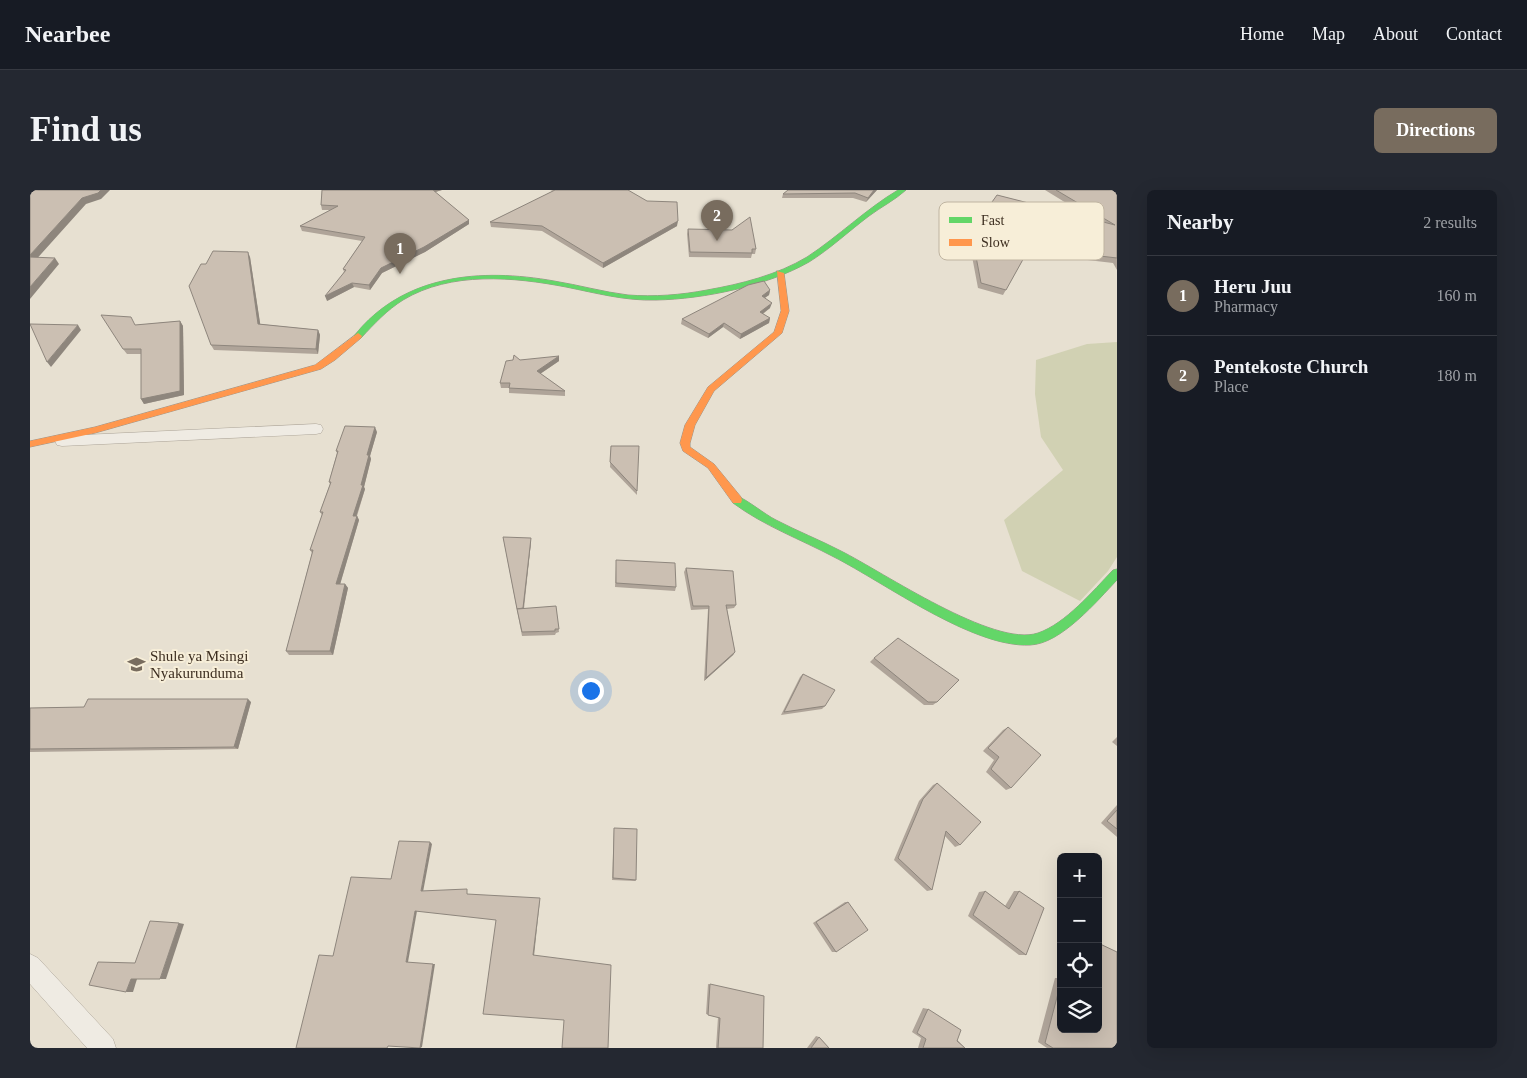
<!DOCTYPE html>
<html lang="en">
<head>
<meta charset="utf-8">
<style>
  body { margin:0; font-family:Georgia,serif; background:#242831; color:#f1f3f6 }
  .controls { position:absolute; right:15px; bottom:15px; display:grid; overflow:hidden; border-radius:8px; box-shadow:0 5px 20px #0002 }
  .controls button { width:45px; height:45px; display:grid; place-items:center; padding:0; border:0; border-bottom:1px solid #363941; background:#171b24; color:#f1f3f6; font:25px sans-serif }
  .you { position:absolute; left:560px; top:500px; width:18px; height:18px; margin:-12px; border:4px solid #fff; border-radius:50%; background:#1a73e8; box-shadow:0 0 0 8px #1a73e833 }
  .badge { display:grid; place-items:center; width:32px; height:32px; border-radius:50%; background:#786c5e; color:#fff; font-size:16px; font-weight:700 }
  .pin { position:absolute; translate:-50% -41px; filter:drop-shadow(0 1px 2px #0008) }
  .pin::after { content:''; position:absolute; top:26px; width:18px; height:15px; background:inherit; clip-path:polygon(0 0,100% 0,50% 100%) }
  .list { margin:0; padding:0; list-style:none }
  h2 { display:flex; justify-content:space-between; align-items:center; height:65px; margin:0; padding:0 20px; font-size:21px }
  h2 small { font-size:16px; font-weight:400; color:#9ea1a6 }
  .list li { display:grid; grid-template-columns:32px 1fr auto; gap:15px; align-items:center; box-sizing:border-box; height:80px; padding:0 20px; border-top:1px solid #363941 }
  .list b { display:block; font-size:19px; white-space:nowrap }
  .list p { margin:0; font-size:16px; white-space:nowrap; color:#9ea1a6 }
  .list em { font-size:16px; font-style:normal; color:#9ea1a6 }
  .icon { flex:none; width:28px; height:28px; fill:none; stroke:currentColor; stroke-width:2; stroke-linecap:round; stroke-linejoin:round }
  .map { position:relative; flex:none; width:1087px; height:858px; overflow:hidden; border-radius:8px }
  header { display:flex; align-items:center; gap:30px; box-sizing:border-box; height:70px; padding:0 25px; background:#171b24; border-bottom:1px solid #363941 }
  header strong { font-size:24px }
  nav { display:flex; gap:28px; margin-inline-start:auto; font-size:18px }
  .intro { display:flex; align-items:center; justify-content:space-between; box-sizing:border-box; height:120px; padding:0 30px }
  h1 { margin:0; font-size:35px }
  .button { padding:12px 22px; border-radius:8px; background:#786c5e; color:#fff; font-size:18px; font-weight:700 }
  main { display:flex; gap:30px; padding:0 30px }
  aside { flex:1; background:#171b24; border-radius:8px; box-shadow:0 5px 20px #0002 }
  .map>svg:first-child { display:block }
  .cemetery { fill:#d1d1b3 }
  .lines { fill:none; stroke-linecap:round; stroke-linejoin:round }
  .lane-casing { stroke:#ada599; stroke-width:1 }
  .fast-casing { stroke:#9c958a; stroke-width:1 }
  .slow-casing { stroke:#9c958a; stroke-width:1 }
  .lane { fill:#efebe3; fill-rule:evenodd }
  .fast { fill:#63d668; fill-rule:evenodd }
  .slow { fill:#ff974d; fill-rule:evenodd }
  .wall { fill:#afa499 }
  .shaded-wall { fill:#8e867d }
  .building { fill:#cbbfb2; stroke:#8e867d }
  .labels { text-anchor:middle; stroke-width:4; stroke-linejoin:round; paint-order:stroke }
  .poi-label { font-size:15px; fill:#3d2e20; stroke:#f7eed8; text-anchor:start }
  .key { fill:#f7eed8; stroke:#bfb4a1; stroke-width:1 }
  .key-label { font-size:14px; fill:#3d2e20 }
</style>
</head>
<body>
<header>
<strong>Nearbee</strong>
<nav><a>Home</a><a>Map</a><a>About</a><a>Contact</a></nav>
</header>
<div class="intro"><h1>Find us</h1><a class="button">Directions</a></div>
<main>
<div class="map">
<svg width="1087" height="858" viewBox="0 0 1087 858">
  <rect width="100%" height="100%" fill="#e7e0d1"/>
  <polygon class="cemetery" points="1087,152 1087,367 1078,381 1050,411 992,381 974,330 1033,280 1011,247 1005,204 1006,170 1057,154"/>
  <g class="lines">
    <defs>
      <g id="lane">
        <polygon points="286,234 291,235 293,239 291,243 286,244 32,256 27,255 25,251 27,247 32,246"/>
        <polygon points="0,764 8,768 83,849 86,858 57,858 0,794"/>
      </g>
      <g id="fast">
        <path d="M868,0h8c-11,10 -25,17 -37,26 -20,15 -39,33 -60,46 -42,24 -105,37 -153,38 -31,1 -60,-7 -90,-13 -52,-10 -115,-16 -163,13 -16,10 -29,24 -42,38l-3,1 -4,-3c49,-62 127,-68 200,-55 25,4 49,11 74,14 26,2 53,0 79,-5 34,-6 70,-15 100,-33 32,-21 59,-48 91,-67z"/>
        <path d="M707,306c11,4 27,18 39,24 21,11 44,20 65,31 42,21 153,97 197,82 27,-9 55,-42 75,-63l4,-1v11c-20,21 -56,64 -87,65 -57,3 -145,-62 -196,-88 -34,-18 -70,-31 -101,-54l-1,-3 1,-3z"/>
      </g>
      <g id="slow">
        <polygon points="747,81 754,83 759,121 752,143 684,201 665,235 660,253 660,257 684,274 711,307 712,310 711,313 703,313 678,278 653,261 650,253 655,235 678,197 744,142 751,121"/>
        <polygon points="328,143 332,146 331,148 305,170 291,179 65,243 0,257 0,251 65,237 285,175"/>
      </g>
    </defs>
    <use href="#lane" class="lane-casing"/>
    <use href="#fast" class="fast-casing"/>
    <use href="#slow" class="slow-casing"/>
    <use href="#lane" class="lane"/>
    <use href="#fast" class="fast"/>
    <use href="#slow" class="slow"/>
  </g>
  <g class="wall">
    <polygon points="292,0 412,0 405,2 439,30 439,34 395,62 352,83 340,100 324,97 297,111 314,82 313,79 332,51 272,41 270,36 300,20 292,20 291,15"/>
    <polygon points="520,0 598,0 647,36 573,78 512,41 461,37 460,32 523,1"/>
    <polygon points="758,0 847,0 836,12 823,8 752,8 753,4"/>
    <polygon points="1015,0 1087,0 1087,80 1083,73 1032,67 1018,25 973,105 948,98 941,61 944,55 934,52 937,47 967,5 1064,30"/>
    <polygon points="658,39 726,59 725,64 722,64 721,68 659,67 657,44"/>
    <polygon points="220,67 230,134 288,140 290,145 288,164 184,160 181,155 176,74"/>
    <polygon points="740,100 739,105 735,108 740,118 733,124 740,128 739,133 710,149 693,137 678,148 651,134 652,129"/>
    <polygon points="150,131 153,136 154,205 114,214 111,209 111,164 97,164 93,159 106,135"/>
    <polygon points="490,170 529,171 510,184 535,201 535,206 479,203 479,198 471,198 470,193"/>
    <polygon points="347,242 340,266 341,269 334,297 335,299 327,326 329,330 310,394 315,394 318,398 303,465 259,465 256,461 282,363 280,360 292,325 290,322 300,294 299,292 307,263 306,261"/>
    <polygon points="581,256 607,301 607,305 580,277"/>
    <polygon points="473,347 501,352 494,419 526,416 529,442 526,443 525,445 492,446"/>
    <polygon points="586,374 646,397 645,401 585,397"/>
    <polygon points="656,378 706,415 704,418 697,419 705,462 703,465 674,491 678,419 661,420 654,382"/>
    <polygon points="844,468 907,512 903,515 894,515 840,472"/>
    <polygon points="773,484 795,516 792,519 751,525 770,487"/>
    <polygon points="221,512 208,559 0,562 0,518 54,517"/>
    <polygon points="978,537 981,598 976,600 956,582 964,570 953,561 973,540"/>
    <polygon points="1087,547 1087,556 1082,552"/>
    <polygon points="907,593 930,655 925,657 915,646 902,700 897,701 864,670 889,611 903,595"/>
    <polygon points="1087,615 1087,647 1071,633"/>
    <polygon points="584,638 606,690 605,691 582,690"/>
    <polygon points="955,701 975,716 984,701 989,701 996,765 989,765 938,726 949,702"/>
    <polygon points="815,712 818,712 806,762 802,762 783,733"/>
    <polygon points="1025,788 1031,788 1031,839 1087,858 1017,858 1008,852"/>
    <polygon points="678,794 734,806 733,858 686,858 688,827 676,824"/>
    <polygon points="893,818 898,819 935,858 888,858 891,848 882,842"/>
    <polygon points="786,846 789,847 799,858 777,858"/>
  </g>
  <g class="shaded-wall">
    <polygon points="71,0 80,0 71,9 56,14 3,73 0,69 0,65 52,8"/>
    <polygon points="401,0 412,0 402,3"/>
    <polygon points="844,0 847,0 836,12 838,8"/>
    <polygon points="439,30 439,34 395,62 352,83 340,100 339,95 351,78"/>
    <polygon points="648,31 647,36 573,78 573,73"/>
    <polygon points="218,62 220,67 231,139 228,134"/>
    <polygon points="25,68 29,74 0,109 0,97"/>
    <polygon points="322,93 324,97 297,111 295,106"/>
    <polygon points="740,100 739,105 731,110 732,106"/>
    <polygon points="742,113 740,118 728,127 730,122"/>
    <polygon points="740,128 739,133 710,149 711,144"/>
    <polygon points="150,131 153,136 154,205 114,214 111,209"/>
    <polygon points="694,133 693,137 678,148 679,144"/>
    <polygon points="48,135 51,140 21,177 17,172"/>
    <polygon points="288,140 290,145 288,164 286,159"/>
    <polygon points="529,166 529,171 507,186 507,181"/>
    <polygon points="345,237 347,242 340,266 341,269 334,297 335,299 325,330 323,326 331,295 337,265"/>
    <polygon points="327,326 329,330 309,398 306,394"/>
    <polygon points="501,348 501,352 493,422 493,418"/>
    <polygon points="315,394 318,398 303,465 300,461"/>
    <polygon points="705,462 703,465 674,491 676,488"/>
    <polygon points="218,509 221,512 208,559 204,557"/>
    <polygon points="400,652 402,654 393,702 391,701"/>
    <polygon points="510,708 510,709 504,766 503,765"/>
    <polygon points="385,721 387,721 378,772 376,772"/>
    <polygon points="149,733 154,734 136,789 130,789"/>
    <polygon points="403,774 405,774 392,857 390,858"/>
    <polygon points="101,789 107,789 103,802 96,802"/>
  </g>
  <g class="building">
    <polygon points="0,0 71,0 68,3 52,8 0,65"/>
    <polygon points="292,0 403,0 439,30 394,57 351,78 339,95 322,93 295,106 316,80 313,79 335,47 270,36 308,16 291,15"/>
    <polygon points="525,0 598,0 617,11 647,12 648,31 573,73 512,36 460,32"/>
    <polygon points="758,0 844,0 838,8 825,3 753,4"/>
    <polygon points="1026,0 1087,0 1087,68 1036,62 1021,19 976,100 951,93 944,56 946,50 937,47 967,5 1085,35"/>
    <polygon points="720,27 726,59 722,59 722,63 660,62 658,39 702,40"/>
    <polygon points="183,61 218,62 228,134 288,140 286,159 181,155 159,96 171,74 176,74"/>
    <polygon points="0,67 25,68 0,97"/>
    <polygon points="734,91 740,100 732,106 742,113 730,122 740,128 711,144 694,133 679,144 652,129 718,95"/>
    <polygon points="71,125 101,127 105,135 150,131 150,201 111,209 111,159 93,159"/>
    <polygon points="0,134 48,135 17,172"/>
    <polygon points="484,165 490,170 529,166 507,181 535,201 479,198 480,193 470,193 476,171 483,170"/>
    <polygon points="315,236 345,237 337,265 339,265 331,295 333,295 323,326 327,326 306,394 315,394 300,461 256,461 283,360 280,360 293,322 290,322 301,292 299,292 308,261 306,261"/>
    <polygon points="581,256 609,256 607,301 580,272"/>
    <polygon points="473,347 501,348 493,418 487,419"/>
    <polygon points="586,370 645,373 646,397 586,393"/>
    <polygon points="656,378 703,381 706,415 696,415 705,462 676,488 679,416 663,416"/>
    <polygon points="526,416 529,439 525,439 525,441 492,442 487,419"/>
    <polygon points="868,448 929,490 907,512 898,512 844,468"/>
    <polygon points="773,484 805,500 795,516 754,522"/>
    <polygon points="58,509 218,509 204,557 0,559 0,518 54,517"/>
    <polygon points="978,537 1011,565 981,598 961,579 969,567 958,558"/>
    <polygon points="907,593 951,632 930,655 916,641 902,700 868,668 893,609"/>
    <polygon points="1087,620 1087,639 1077,631"/>
    <polygon points="584,638 607,639 606,690 583,688"/>
    <polygon points="369,651 400,652 391,701 437,699 437,704 510,708 503,765 581,775 578,858 532,858 534,830 453,824 466,730 385,721 376,772 403,774 390,858 358,856 357,858 266,858 289,765 303,766 321,687 361,689"/>
    <polygon points="955,701 979,719 989,701 1014,718 996,765 943,725"/>
    <polygon points="818,712 838,740 806,762 786,732"/>
    <polygon points="120,731 149,733 130,789 101,789 96,802 59,795 68,772 105,773"/>
    <polygon points="1068,753 1087,762 1087,858 1023,858 1015,853 1031,792 1031,839 1068,839"/>
    <polygon points="680,794 734,806 733,858 688,858 690,828 678,825"/>
    <polygon points="898,819 931,840 927,851 935,858 893,858 896,849 887,843"/>
    <polygon points="789,847 799,858 781,858"/>
  </g>
  <defs>
    <symbol id="school-bare" viewBox="-9 -9 18 18"><path d="M0-5L7-2L0 1L-7-2ZM-4 1L0 2.5L4 1V4Q0 6-4 4Z" fill="#786c5e" stroke="#f7eed8" stroke-width="2.5" paint-order="stroke"/></symbol>
  </defs>
  <g fill-rule="evenodd">
    <use href="#school-bare" x="94" y="462" width="25" height="25"/>
  </g>
  <g class="labels">
    <g class="poi-label">
      <text x="120" y="471">Shule ya Msingi<tspan x="120" dy="17">Nyakurunduma</tspan></text>
    </g>
  </g>
  <rect x="909" y="12" width="165" height="58" rx="8" class="key"/>
  <rect x="919" y="27" width="23" height="6" fill="#63d668"/>
  <rect x="919" y="49" width="23" height="7" fill="#ff974d"/>
  <g class="key-label">
    <text x="951" y="35">Fast</text>
    <text x="951" y="57">Slow</text>
  </g>
</svg>
<div class="controls">
<button>+</button>
<button>−</button>
<button><svg class="icon" aria-label="locate" viewBox="0 0 24 24"><circle cx="12" cy="12" r="6"/><path d="M12 2v4M12 18v4M2 12h4M18 12h4"/></svg></button>
<button><svg class="icon" aria-label="layers" viewBox="0 0 24 24"><path d="M12 4l9 5-9 5-9-5zM3 14l9 5 9-5"/></svg></button>
</div>
<div class="you"></div>
<div class="pin badge" style="left:370px;top:84px">1</div>
<div class="pin badge" style="left:687px;top:51px">2</div>
</div>
<aside>
<h2>Nearby<small>2 results</small></h2>
<ul class="list">
<li><span class="badge">1</span><div><b>Heru Juu</b><p>Pharmacy</p></div><em>160 m</em></li>
<li><span class="badge">2</span><div><b>Pentekoste Church</b><p>Place</p></div><em>180 m</em></li>
</ul>
</aside>
</main>
</body>
</html>
